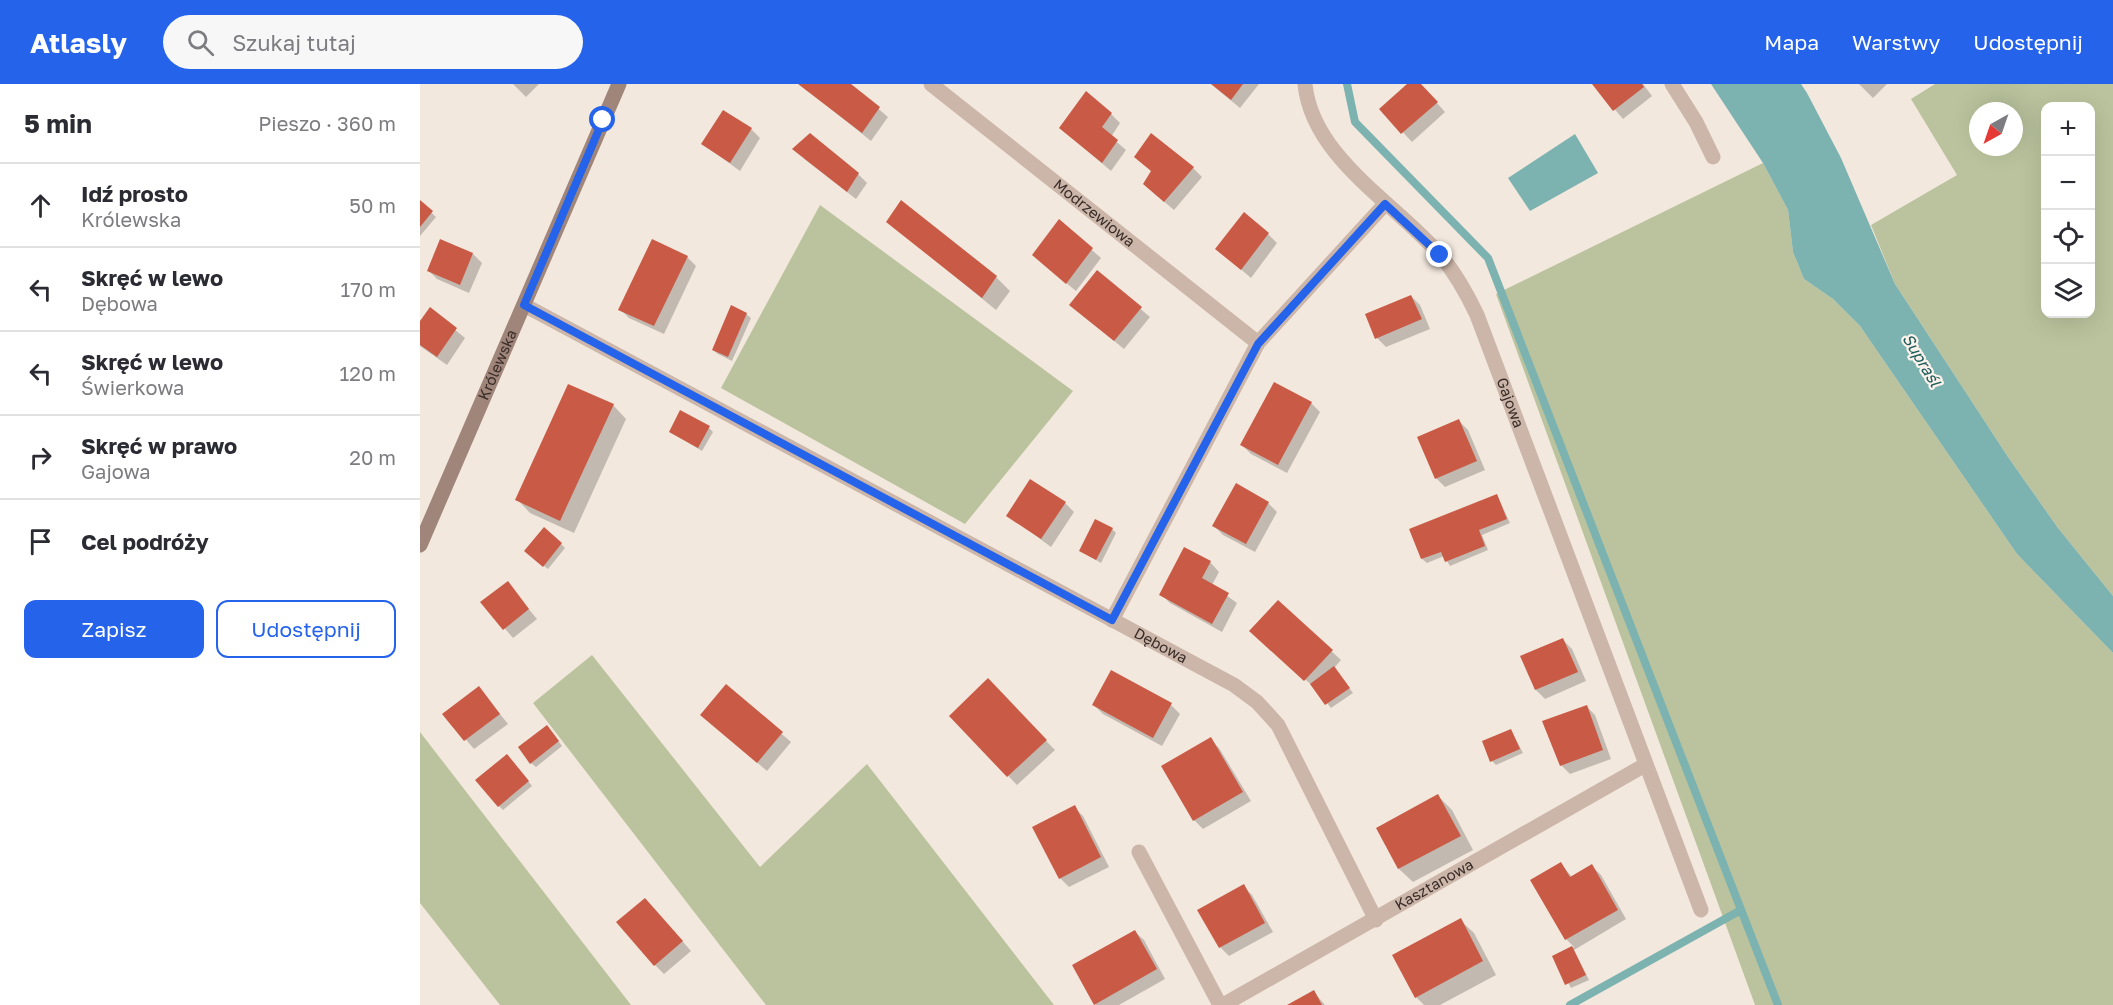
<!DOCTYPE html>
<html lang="pl">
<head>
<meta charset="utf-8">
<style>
  body { margin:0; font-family:"Golos Text",sans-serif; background:#f7f7f7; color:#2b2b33 }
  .controls { position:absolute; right:18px; top:18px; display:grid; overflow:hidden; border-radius:12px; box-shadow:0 6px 24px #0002 }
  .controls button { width:54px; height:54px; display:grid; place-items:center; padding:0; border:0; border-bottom:2px solid #e1e1e2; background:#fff; color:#2b2b33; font:30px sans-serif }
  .compass { position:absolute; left:1549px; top:18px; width:54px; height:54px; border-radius:50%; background:#fff; box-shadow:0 6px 24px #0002; rotate:220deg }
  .stop { position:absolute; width:18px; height:18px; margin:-14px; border:4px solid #2563eb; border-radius:50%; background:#fff }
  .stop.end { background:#2563eb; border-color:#fff; box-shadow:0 2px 6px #0008 }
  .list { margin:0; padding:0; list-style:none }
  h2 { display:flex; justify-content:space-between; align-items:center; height:78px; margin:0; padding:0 24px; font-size:26px }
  h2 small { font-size:20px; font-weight:400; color:#7c7c81 }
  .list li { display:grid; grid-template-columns:39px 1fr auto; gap:18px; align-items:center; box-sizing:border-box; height:84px; padding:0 24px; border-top:2px solid #e1e1e2 }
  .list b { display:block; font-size:22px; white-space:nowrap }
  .list p { margin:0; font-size:20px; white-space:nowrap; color:#7c7c81 }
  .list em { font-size:20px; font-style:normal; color:#7c7c81 }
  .actions { display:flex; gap:12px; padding:18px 24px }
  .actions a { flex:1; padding:14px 0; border:2px solid #2563eb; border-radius:12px; text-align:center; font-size:21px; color:#2563eb }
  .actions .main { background:#2563eb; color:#fff }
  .icon { flex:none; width:33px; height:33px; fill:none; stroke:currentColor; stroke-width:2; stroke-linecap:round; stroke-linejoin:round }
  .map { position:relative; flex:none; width:1693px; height:921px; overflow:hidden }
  header { display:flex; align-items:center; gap:36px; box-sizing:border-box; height:84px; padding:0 30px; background:#2563eb; color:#fff }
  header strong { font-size:28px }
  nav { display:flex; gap:33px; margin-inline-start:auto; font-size:21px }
  .search { width:420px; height:54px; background:#f7f7f7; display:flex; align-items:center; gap:15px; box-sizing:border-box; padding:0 21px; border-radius:33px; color:#7c7c81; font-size:22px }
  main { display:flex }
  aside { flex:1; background:#fff }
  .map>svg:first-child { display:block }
  .green { fill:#bac39d; fill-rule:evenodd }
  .water { fill:#7cb2af }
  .shadow { fill:#0003 }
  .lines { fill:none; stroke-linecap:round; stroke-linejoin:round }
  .stream { stroke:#7cb2af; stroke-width:8 }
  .building { fill:#c95b46 }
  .lane { stroke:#ccb6a9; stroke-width:15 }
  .street { stroke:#ccb6a9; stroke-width:15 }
  .secondary { stroke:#a0857a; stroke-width:15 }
  .route { stroke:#2563eb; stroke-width:8 }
  .labels { text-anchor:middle; stroke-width:4.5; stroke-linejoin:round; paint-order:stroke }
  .street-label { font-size:15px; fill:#392d29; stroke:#fbf2eb }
  .water-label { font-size:16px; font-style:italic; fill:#1d5c5b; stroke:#fbf2eb }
</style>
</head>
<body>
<header>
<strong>Atlasly</strong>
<div class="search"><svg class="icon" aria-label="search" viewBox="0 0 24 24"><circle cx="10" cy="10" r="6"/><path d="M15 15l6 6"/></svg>Szukaj tutaj</div>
<nav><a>Mapa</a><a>Warstwy</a><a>Udostępnij</a></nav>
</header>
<main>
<aside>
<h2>5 min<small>Pieszo · 360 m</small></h2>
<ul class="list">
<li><svg class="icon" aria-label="ahead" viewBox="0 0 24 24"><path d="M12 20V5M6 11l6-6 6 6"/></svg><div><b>Idź prosto</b><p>Królewska</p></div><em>50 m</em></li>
<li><svg class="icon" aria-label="left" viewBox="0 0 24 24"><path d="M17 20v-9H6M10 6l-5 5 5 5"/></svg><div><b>Skręć w lewo</b><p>Dębowa</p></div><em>170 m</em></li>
<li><svg class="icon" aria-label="left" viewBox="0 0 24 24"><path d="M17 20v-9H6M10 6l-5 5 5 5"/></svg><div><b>Skręć w lewo</b><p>Świerkowa</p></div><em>120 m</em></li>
<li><svg class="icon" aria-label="right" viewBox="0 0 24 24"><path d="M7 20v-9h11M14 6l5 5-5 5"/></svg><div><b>Skręć w prawo</b><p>Gajowa</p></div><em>20 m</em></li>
<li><svg class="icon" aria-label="arrive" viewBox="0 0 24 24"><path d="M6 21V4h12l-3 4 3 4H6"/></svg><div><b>Cel podróży</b></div></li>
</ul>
<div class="actions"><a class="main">Zapisz</a><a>Udostępnij</a></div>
</aside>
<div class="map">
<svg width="1693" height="921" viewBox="0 0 1693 921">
  <rect width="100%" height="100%" fill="#f3e8de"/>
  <g class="green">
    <path d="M1515,0h178v512l-55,-68 -50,-71 -113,-173 -24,-59 86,-50 -46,-76zM1626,22h44v208h-44zM1558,27h36v36h-36z"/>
    <polygon points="1343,79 1368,126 1373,168 1384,195 1413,215 1440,242 1597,470 1693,569 1693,921 1335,921 1076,210"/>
    <polygon points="400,121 653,307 545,440 301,304"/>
    <polygon points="172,571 340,783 447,680 634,921 346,921 113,619"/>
    <polygon points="0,648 211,921 80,921 0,819"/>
  </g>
  <g class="water">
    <polygon points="1291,0 1381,0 1387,9 1421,74 1475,200 1588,373 1638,444 1693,512 1693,569 1597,470 1440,242 1413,215 1384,195 1373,168 1368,126 1343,79"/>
    <polygon points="1155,50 1178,89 1110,127 1088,94"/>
  </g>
  <g class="shadow">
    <polygon points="93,0 119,0 106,13"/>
    <polygon points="429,0 468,33 451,57 381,1"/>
    <polygon points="791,0 839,0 820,24"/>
    <polygon points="989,0 1000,0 1025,28 992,58 961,25"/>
    <polygon points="1173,0 1223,0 1232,12 1203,35"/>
    <polygon points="1439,0 1467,0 1453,14"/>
    <polygon points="691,30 700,39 691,53 706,66 691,87 650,52"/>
    <polygon points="331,45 340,54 320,87 283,60"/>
    <polygon points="383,74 438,90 447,99 436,115"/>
    <polygon points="773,84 782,93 754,126 734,109"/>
    <polygon points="0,118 16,133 0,152"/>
    <polygon points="639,137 681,174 656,207 623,180"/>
    <polygon points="468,138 576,193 590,207 576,226"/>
    <polygon points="848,150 857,159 831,194 797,165"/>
    <polygon points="53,170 62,179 49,209 17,195 8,186"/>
    <polygon points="267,173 276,182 244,250 209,234 200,225"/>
    <polygon points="677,188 730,233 704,265 660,229"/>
    <polygon points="991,212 1000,221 1010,245 966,263 957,254"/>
    <polygon points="10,225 45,254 27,281 0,262 0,240"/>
    <polygon points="326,230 331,234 312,277 298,270 293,266"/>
    <polygon points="891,319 900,328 867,389 831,370 822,361"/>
    <polygon points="193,321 206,335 154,449 110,429 97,415"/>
    <polygon points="1039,337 1048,346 1065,386 1025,403 1016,394"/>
    <polygon points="289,344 293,348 282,367 250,348"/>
    <polygon points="817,401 848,419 857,428 835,468 803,451 794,442"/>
    <polygon points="1077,411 1090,439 1062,451 1068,466 1030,482 1024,472 1007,479 1002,475 991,446"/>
    <polygon points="645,419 654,428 631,463 588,431"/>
    <polygon points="692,445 696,449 681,479 661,467"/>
    <polygon points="141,460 145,464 128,485 110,471"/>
    <polygon points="790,478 799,488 792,501 817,519 802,548 750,519 741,510"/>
    <polygon points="87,499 117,535 93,554 62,518"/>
    <polygon points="858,518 921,576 914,584 933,609 911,624 895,604 840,556"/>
    <polygon points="1143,556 1152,565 1166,597 1125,615 1116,606 1102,573"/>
    <polygon points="306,602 371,658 347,687 282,631"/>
    <polygon points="59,604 88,640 54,665 24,630"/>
    <polygon points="577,606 635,666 597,701 531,632"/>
    <polygon points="674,621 751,621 760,630 742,662 683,630"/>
    <polygon points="1166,622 1175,631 1191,675 1150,690 1141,681"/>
    <polygon points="1091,646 1103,669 1076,681 1072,677"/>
    <polygon points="131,647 142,662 116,683 111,679"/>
    <polygon points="790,655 799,664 831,717 783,745 774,736"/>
    <polygon points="91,676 112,702 83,726 79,722"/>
    <polygon points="1018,712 1032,726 1053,766 993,798 979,785 958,744"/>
    <polygon points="654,723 663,732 689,783 649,803 640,794"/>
    <polygon points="1141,780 1152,793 1172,782 1181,791 1206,835 1154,866 1169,896 1151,904 1134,872 1154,863 1146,855 1112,796"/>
    <polygon points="823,802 832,811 853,848 809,872 800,863"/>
    <polygon points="234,825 271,867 244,890 235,881"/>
    <polygon points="1040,836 1054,849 1076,891 1020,921 1004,921 996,913"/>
    <polygon points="714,847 724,856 745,895 699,921 676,921 654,882"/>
    <polygon points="894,908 905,921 870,921"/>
  </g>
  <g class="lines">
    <g class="stream">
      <polyline points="927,0 935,38 1068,174 1358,921"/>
      <polyline points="1150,921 1321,826"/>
    </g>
  </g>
  <g class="building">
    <polygon points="378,0 431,0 460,23 442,49"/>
    <polygon points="791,0 823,0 811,16"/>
    <polygon points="987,0 1001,0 1018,18 981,50 959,25"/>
    <polygon points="1172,0 1222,0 1224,3 1193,27"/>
    <polygon points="666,7 692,29 682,43 698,56 682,79 639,44"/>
    <polygon points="303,26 332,44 310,79 281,60"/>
    <polygon points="390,49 439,89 427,108 372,65"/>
    <polygon points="731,49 774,83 744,118 723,100 731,87 714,73"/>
    <polygon points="0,116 13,127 0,143"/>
    <polygon points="481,116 577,192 562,214 466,138"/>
    <polygon points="824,128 849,149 821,186 795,165"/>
    <polygon points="639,135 673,164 646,200 612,171"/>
    <polygon points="20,155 53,169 40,201 7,187"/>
    <polygon points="232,155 268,172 234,242 198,226"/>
    <polygon points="677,186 722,223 694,257 649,221"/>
    <polygon points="991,211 1002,235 955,255 945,230"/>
    <polygon points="311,221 327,229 308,273 292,266"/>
    <polygon points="10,223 37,244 17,273 0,261 0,237"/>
    <polygon points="854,298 892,318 858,381 820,361"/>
    <polygon points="148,300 194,320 140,437 95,416"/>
    <polygon points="260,326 290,342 278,364 249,348"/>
    <polygon points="1039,335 1057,377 1015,395 997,353"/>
    <polygon points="610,395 646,418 621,455 586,432"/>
    <polygon points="816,399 849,418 826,460 792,442"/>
    <polygon points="1077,410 1087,435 1059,446 1065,462 1025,478 1021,468 1001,475 989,445"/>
    <polygon points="675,435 693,444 676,476 659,467"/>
    <polygon points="124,443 142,459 123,483 104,467"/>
    <polygon points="764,463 791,477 782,494 809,509 792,540 739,511"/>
    <polygon points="88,497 109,525 83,546 60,518"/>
    <polygon points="858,516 913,566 884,597 829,547"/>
    <polygon points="1143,554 1158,588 1115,606 1100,572"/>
    <polygon points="914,582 930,604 905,621 890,600"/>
    <polygon points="691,586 752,619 733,654 672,621"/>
    <polygon points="568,594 627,656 587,693 529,632"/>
    <polygon points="306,600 363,648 337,679 280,631"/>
    <polygon points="59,602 80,630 44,657 22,630"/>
    <polygon points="1167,621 1183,666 1140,682 1122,637"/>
    <polygon points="127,641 139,657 110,680 98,663"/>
    <polygon points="1091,645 1100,665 1070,678 1062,657"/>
    <polygon points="791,653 823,708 773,737 741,682"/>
    <polygon points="87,670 109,697 78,723 55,696"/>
    <polygon points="1018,710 1041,752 978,785 956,744"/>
    <polygon points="655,721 681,773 639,795 612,743"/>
    <polygon points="1141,778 1150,793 1172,780 1198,826 1145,856 1110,796"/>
    <polygon points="824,800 845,839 799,864 777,826"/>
    <polygon points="225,814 263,857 234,882 196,838"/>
    <polygon points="1041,834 1063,877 995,914 972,871"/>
    <polygon points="715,846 737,885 674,921 652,881"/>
    <polygon points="1152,862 1166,891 1145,901 1132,872"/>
    <polygon points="894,906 902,921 867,921"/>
  </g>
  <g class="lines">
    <polyline class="lane" points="719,768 800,921"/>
    <g class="street">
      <path id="s1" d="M511,0l327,259"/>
      <path id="s2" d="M885,0c7,74 92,120 136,172 15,18 26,38 36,59l224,595"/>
      <polyline points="1252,0 1276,38 1293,73"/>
      <path id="s3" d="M104,221l710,380 23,17 21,23 98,195"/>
      <polyline points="692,536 838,259 965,120"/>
      <path id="s4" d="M803,921l422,-240"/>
    </g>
    <path class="secondary" id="s5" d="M0,461l199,-461"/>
  </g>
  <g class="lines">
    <polyline class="route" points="183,36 104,221 692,536 838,260 965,120 1020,171"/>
  </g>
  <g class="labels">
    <g class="street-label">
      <text dy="5" stroke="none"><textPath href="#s1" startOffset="208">Modrzewiowa</textPath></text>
      <text dy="5" stroke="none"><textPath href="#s5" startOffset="196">Królewska</textPath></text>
      <text dy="5" stroke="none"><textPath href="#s2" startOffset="387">Gajowa</textPath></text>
      <text dy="5" stroke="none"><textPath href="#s3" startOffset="722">Dębowa</textPath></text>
      <text dy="5" stroke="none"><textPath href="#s4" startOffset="243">Kasztanowa</textPath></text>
    </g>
    <g class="water-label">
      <text transform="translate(1502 276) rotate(59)" y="6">Supraśl</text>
    </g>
  </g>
</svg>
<div class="controls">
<button>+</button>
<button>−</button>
<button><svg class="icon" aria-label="locate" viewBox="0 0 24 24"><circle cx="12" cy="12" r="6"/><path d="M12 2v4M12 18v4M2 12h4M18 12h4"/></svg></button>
<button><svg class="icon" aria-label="layers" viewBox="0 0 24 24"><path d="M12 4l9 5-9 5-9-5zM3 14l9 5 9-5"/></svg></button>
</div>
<svg class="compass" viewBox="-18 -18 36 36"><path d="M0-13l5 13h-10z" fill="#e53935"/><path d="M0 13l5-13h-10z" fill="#7c7c81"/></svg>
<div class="stop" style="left:183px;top:36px"></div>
<div class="stop end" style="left:1020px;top:171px"></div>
</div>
</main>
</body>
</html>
